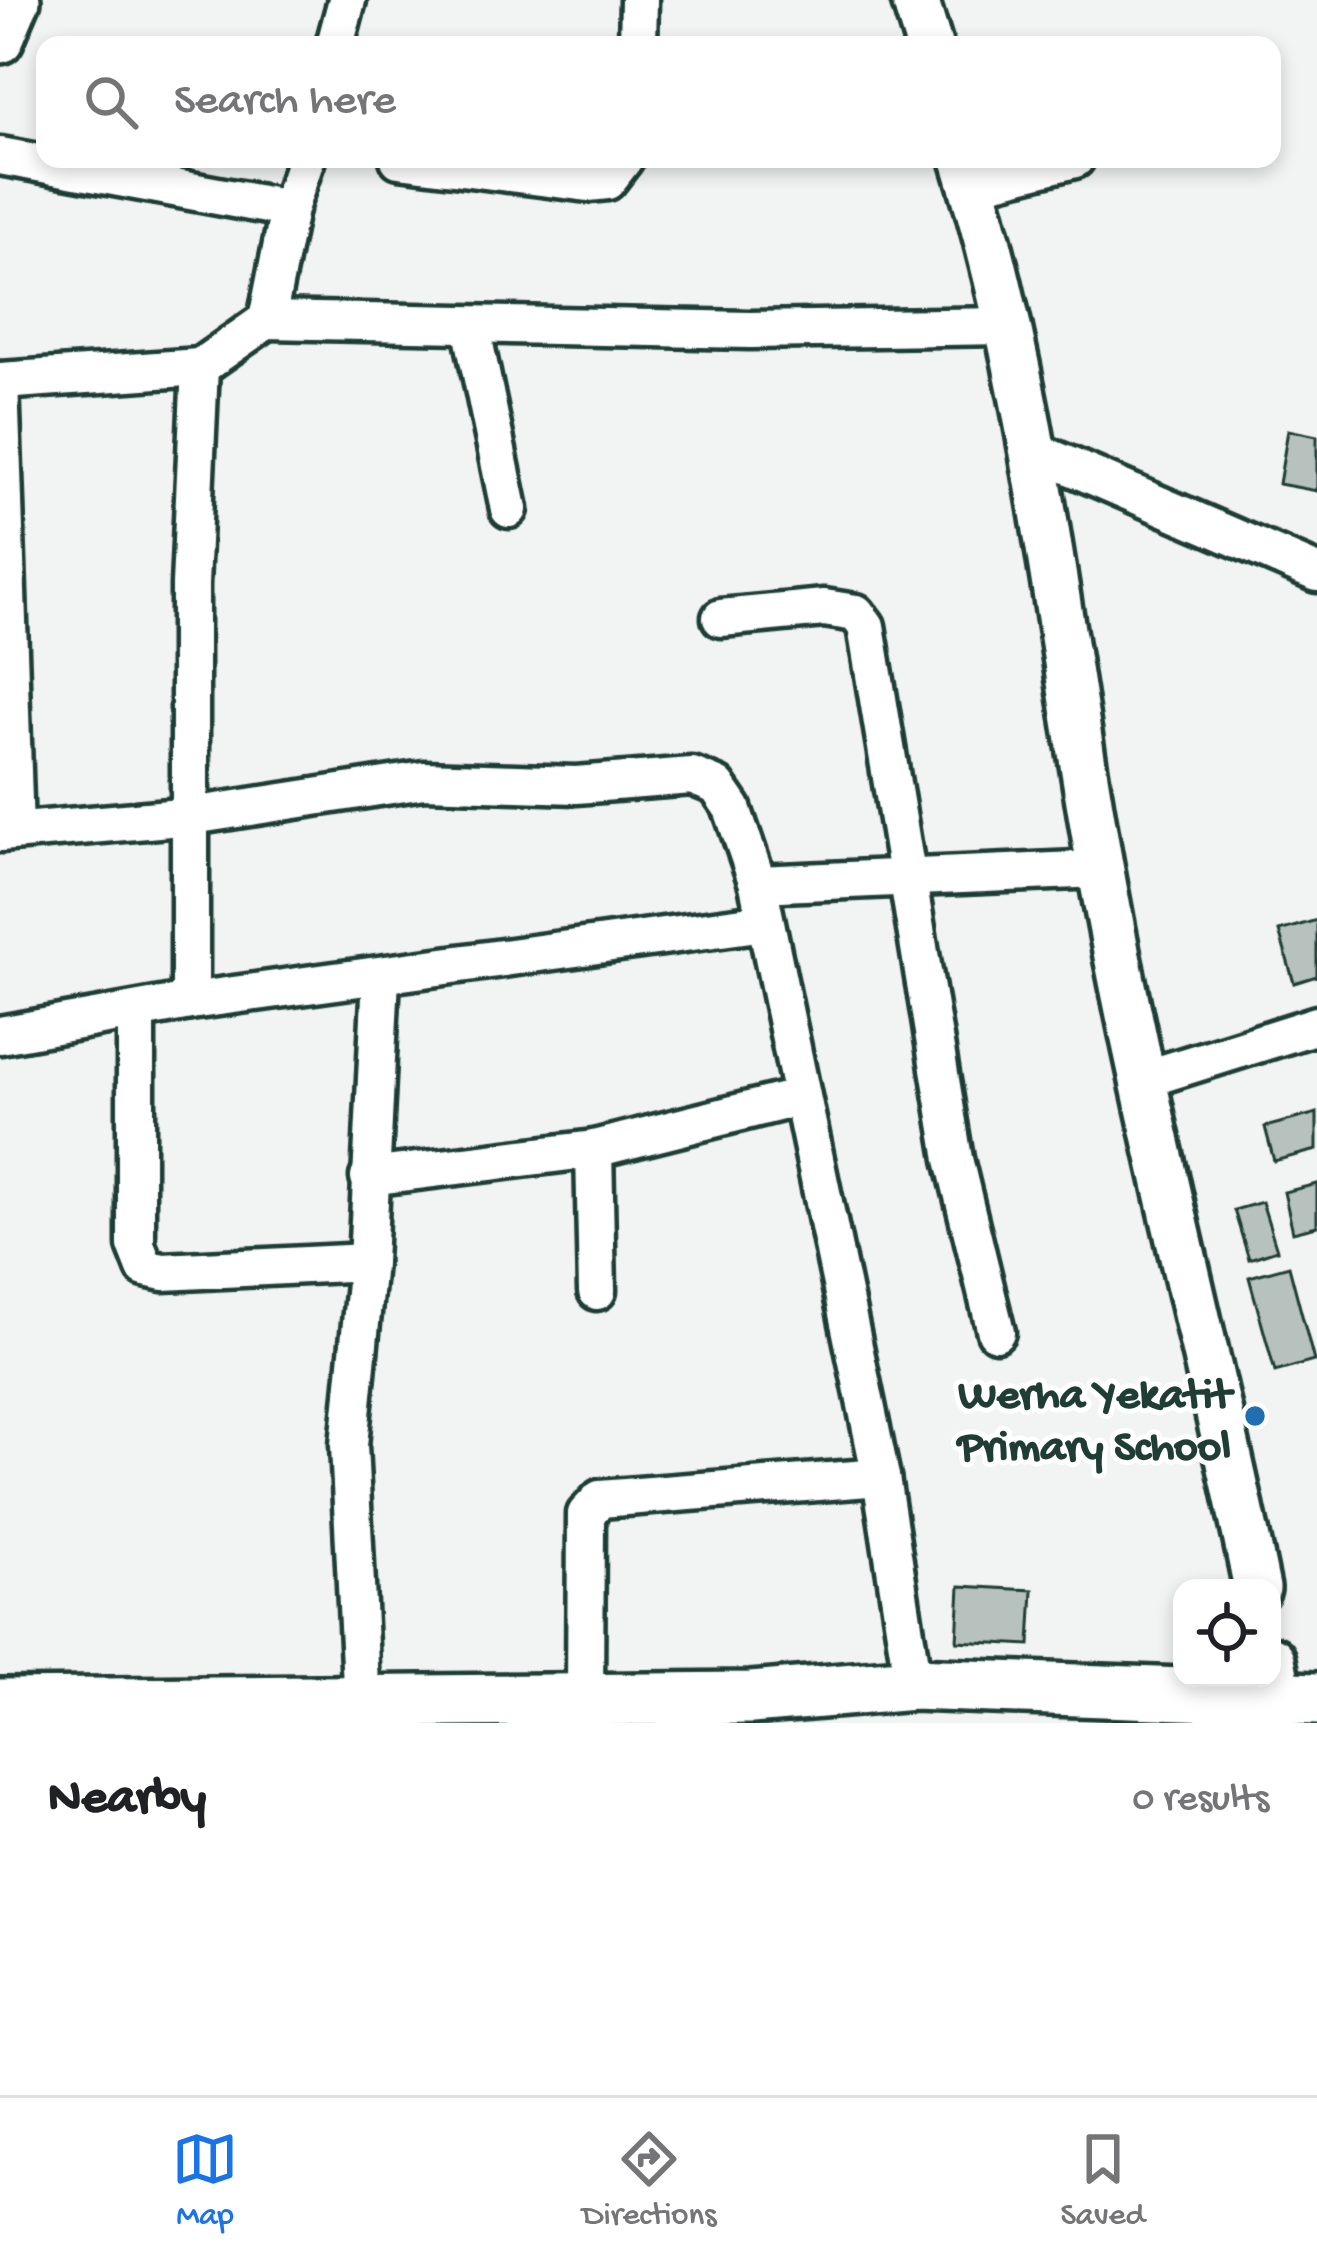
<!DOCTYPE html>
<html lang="en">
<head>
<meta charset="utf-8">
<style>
  body { margin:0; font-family:"Gochi Hand",sans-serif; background:#f2f2f2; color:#202124 }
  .controls { position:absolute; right:36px; bottom:36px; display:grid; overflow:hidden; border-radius:24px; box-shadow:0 6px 18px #0003 }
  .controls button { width:108px; height:108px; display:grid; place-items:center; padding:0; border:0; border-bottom:3px solid #e0e0e0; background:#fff; color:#202124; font:60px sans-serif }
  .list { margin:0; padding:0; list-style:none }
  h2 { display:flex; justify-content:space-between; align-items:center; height:156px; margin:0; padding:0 48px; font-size:51px }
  h2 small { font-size:39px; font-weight:400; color:#757577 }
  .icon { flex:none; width:66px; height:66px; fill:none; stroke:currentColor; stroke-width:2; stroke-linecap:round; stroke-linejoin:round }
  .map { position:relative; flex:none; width:1317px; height:1723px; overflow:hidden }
  .search { position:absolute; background:#fff; box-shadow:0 6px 18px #0003; left:36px; right:36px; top:36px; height:132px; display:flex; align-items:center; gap:30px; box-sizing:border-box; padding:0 42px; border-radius:24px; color:#757577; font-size:45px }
  .sheet { height:372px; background:#fff }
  nav { display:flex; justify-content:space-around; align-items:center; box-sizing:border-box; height:168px; border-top:3px solid #e0e0e0; background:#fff; font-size:33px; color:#757577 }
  nav a { display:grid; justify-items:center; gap:6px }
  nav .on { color:#1a73e8 }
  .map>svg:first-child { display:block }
  .building { fill:#b7c1bd; stroke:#1f3d34; stroke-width:3 }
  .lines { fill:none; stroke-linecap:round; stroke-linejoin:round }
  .minor-casing { stroke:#1f3d34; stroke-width:45 }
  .tertiary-casing { stroke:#1f3d34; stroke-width:54 }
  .secondary-casing { stroke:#1f3d34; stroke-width:60 }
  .minor { stroke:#fff; stroke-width:36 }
  .tertiary { stroke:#fff; stroke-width:45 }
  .secondary { stroke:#fff; stroke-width:51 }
  .poi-dot { fill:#1f6fb2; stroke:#fff; stroke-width:4.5 }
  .labels { text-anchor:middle; stroke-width:10; stroke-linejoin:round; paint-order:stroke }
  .poi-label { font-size:45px; font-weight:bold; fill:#1f3d34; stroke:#fff; text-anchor:end }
</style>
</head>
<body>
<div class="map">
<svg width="1317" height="1723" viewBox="0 0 1317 1723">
  <rect width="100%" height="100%" fill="#f2f3f3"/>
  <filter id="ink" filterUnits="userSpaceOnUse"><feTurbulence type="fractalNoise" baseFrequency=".00833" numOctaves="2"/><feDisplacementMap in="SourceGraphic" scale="24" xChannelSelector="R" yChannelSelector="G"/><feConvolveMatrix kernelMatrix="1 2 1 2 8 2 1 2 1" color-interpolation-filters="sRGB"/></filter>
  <g filter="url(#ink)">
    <g class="building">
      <polygon points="1288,430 1317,436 1317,491 1279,484"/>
      <polygon points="1317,920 1317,976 1294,983 1279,931"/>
      <polygon points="1317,1113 1317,1150 1274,1161 1265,1127"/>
      <polygon points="1317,1184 1317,1226 1293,1232 1284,1192"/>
      <polygon points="1262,1202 1277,1250 1249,1259 1234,1210"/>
      <polygon points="1289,1266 1314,1361 1275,1372 1249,1277"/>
      <polygon points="960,1586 1033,1590 1030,1645 957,1641"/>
    </g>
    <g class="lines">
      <defs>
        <g id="minor">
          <polyline points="335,45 347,0"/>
          <polyline points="638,45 639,0"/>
          <polyline points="0,156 289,209"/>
          <polyline points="399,159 588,183 607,181 624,159"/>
          <polyline points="972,185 1075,159"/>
          <polyline points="267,320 750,330 1007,326"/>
          <polyline points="471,325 509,509"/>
          <polyline points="0,381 15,831"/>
          <polyline points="1,381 200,367"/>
          <polyline points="1035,451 1317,573"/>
          <polyline points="721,618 824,608 856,613 866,626 954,1159 996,1332"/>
          <polyline points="0,833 192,816 424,780 576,785 692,776 717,786 732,808 758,884 881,1477 913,1684"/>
          <polyline points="758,884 1100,869"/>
          <polyline points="190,1001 190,585 200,367 267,320 289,209 306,159"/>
          <polyline points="136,1015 136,1245 145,1268 163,1272 367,1262"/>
          <polyline points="0,1035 190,1001 765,922"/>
          <polyline points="1142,1080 1317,1025"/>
          <polyline points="594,1149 597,1291"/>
          <polyline points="369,1177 594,1149 801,1097"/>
          <polyline points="585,1697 586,1514 600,1499 881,1477"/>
          <polyline points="362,1705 349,1445 367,1262 381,977"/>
        </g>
        <g id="tertiary">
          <polyline points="915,0 929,45"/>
          <polyline points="0,40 17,0"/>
          <path d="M964,159c72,232 94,474 137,712 43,241 107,477 156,717"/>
          <polyline points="1272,1660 1279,1696"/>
        </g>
        <polyline id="secondary" points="0,1705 751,1698 913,1684 1317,1699"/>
      </defs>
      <use href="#minor" class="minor-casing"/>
      <use href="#tertiary" class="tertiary-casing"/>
      <use href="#secondary" class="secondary-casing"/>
      <use href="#minor" class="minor"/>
      <use href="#tertiary" class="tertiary"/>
      <use href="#secondary" class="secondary"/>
    </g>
  </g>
  <circle class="poi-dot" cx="1255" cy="1416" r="12"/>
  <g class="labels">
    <g class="poi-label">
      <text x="1231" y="1406">Werha Yekatit<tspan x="1231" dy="52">Primary School</tspan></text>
    </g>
  </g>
</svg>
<div class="controls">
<button><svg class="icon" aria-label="locate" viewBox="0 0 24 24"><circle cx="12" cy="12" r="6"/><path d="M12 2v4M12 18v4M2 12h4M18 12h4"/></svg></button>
</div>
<div class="search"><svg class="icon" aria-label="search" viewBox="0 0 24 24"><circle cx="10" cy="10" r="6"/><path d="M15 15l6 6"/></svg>Search here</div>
</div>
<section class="sheet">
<h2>Nearby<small>0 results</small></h2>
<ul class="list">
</ul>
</section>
<nav>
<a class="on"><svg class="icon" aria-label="map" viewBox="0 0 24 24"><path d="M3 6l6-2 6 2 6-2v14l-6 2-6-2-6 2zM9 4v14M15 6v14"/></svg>Map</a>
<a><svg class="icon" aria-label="directions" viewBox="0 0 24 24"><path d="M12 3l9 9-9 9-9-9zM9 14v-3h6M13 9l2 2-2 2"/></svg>Directions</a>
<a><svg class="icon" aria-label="saved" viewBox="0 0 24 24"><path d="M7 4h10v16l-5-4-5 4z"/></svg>Saved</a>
</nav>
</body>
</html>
